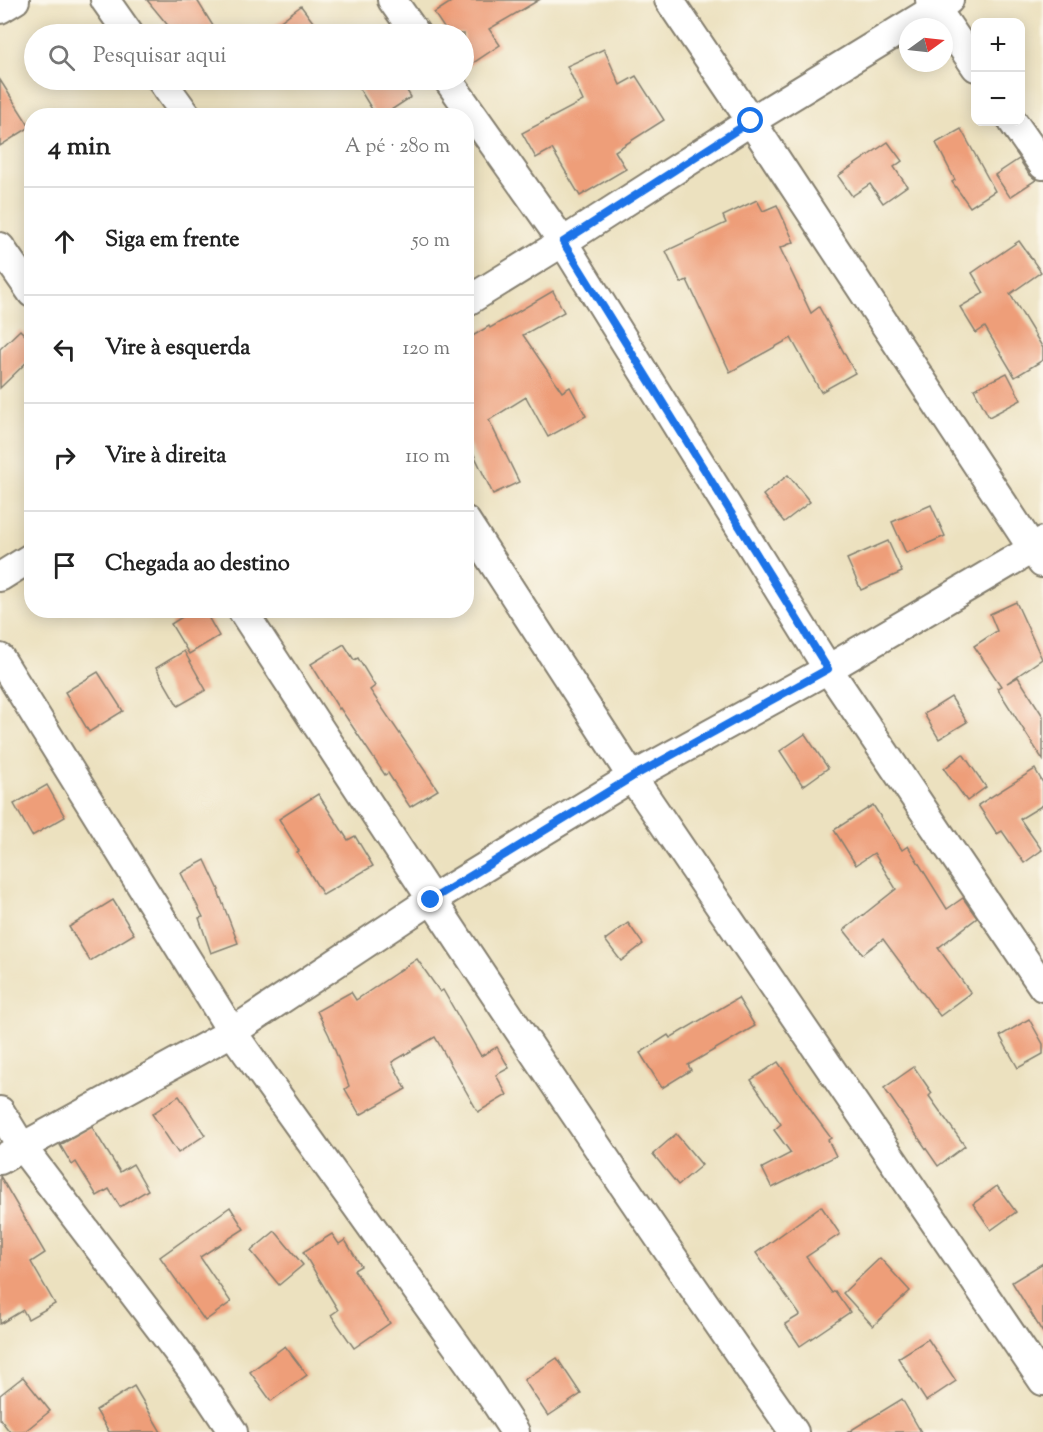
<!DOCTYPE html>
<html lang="pt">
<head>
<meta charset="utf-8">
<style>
  body { margin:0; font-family:"Sorts Mill Goudy",serif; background:#f2f2f2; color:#222 }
  .controls { position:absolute; right:18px; top:18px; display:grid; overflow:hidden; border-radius:12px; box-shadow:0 3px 15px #0003 }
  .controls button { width:54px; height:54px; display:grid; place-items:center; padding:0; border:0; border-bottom:2px solid #e0e0e0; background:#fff; color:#222; font:30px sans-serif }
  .compass { position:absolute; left:899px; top:18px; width:54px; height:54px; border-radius:50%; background:#fff; box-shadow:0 3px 15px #0003; rotate:75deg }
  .stop { position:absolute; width:18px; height:18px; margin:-14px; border:4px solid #1a73e8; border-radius:50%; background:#fff }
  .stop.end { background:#1a73e8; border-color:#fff; box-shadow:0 2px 6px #0008 }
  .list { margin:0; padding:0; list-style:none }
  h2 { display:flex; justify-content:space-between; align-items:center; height:78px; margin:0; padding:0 24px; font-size:26px }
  h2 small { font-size:20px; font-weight:400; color:#767676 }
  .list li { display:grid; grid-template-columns:39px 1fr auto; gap:18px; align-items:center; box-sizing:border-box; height:108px; padding:0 24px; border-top:2px solid #e0e0e0 }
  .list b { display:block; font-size:22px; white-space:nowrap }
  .list em { font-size:20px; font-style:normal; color:#767676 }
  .icon { flex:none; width:33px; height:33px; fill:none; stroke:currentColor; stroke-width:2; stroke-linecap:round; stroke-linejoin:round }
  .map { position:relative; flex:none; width:1043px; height:1432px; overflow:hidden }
  .search { position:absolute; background:#fff; box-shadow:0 3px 15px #0003; left:24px; top:24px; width:450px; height:66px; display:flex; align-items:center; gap:15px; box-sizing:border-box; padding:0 21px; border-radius:33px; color:#767676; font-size:22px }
  .panel { position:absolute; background:#fff; box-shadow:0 3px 15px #0003; left:24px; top:108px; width:450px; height:510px; border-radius:24px }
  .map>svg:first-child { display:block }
  .building { fill:#ee9e79 }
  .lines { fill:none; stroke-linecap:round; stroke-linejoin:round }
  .minor-casing { stroke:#847e6e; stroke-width:32 }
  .minor { stroke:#fff; stroke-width:28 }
  .route { stroke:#1a73e8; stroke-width:8 }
</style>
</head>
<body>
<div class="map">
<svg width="1043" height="1432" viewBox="0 0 1043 1432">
  <rect width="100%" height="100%" fill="#fbf7ec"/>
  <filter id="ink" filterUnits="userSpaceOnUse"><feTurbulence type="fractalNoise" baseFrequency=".0167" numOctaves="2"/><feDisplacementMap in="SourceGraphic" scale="12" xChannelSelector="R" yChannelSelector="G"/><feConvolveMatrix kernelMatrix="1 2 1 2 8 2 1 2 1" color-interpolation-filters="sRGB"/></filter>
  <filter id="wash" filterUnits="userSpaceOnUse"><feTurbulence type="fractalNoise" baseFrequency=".008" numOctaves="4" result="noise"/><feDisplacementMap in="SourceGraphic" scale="24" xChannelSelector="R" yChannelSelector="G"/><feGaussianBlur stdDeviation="1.35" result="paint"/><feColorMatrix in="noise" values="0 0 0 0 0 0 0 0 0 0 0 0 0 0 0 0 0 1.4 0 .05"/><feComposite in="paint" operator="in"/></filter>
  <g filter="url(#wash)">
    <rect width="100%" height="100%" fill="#ece1bf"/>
    <g id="blocks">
      <g class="building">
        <polygon points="147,0 197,0 218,34 175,34"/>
        <polygon points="454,0 539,0 489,29 500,45 464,69 464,34 448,34 434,13"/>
        <polygon points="301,6 322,34 263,34"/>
        <polygon points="604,49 620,85 636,76 664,120 615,151 626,169 580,196 552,149 536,158 522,133 583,101 567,66"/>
        <polygon points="0,80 30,127 0,146"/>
        <polygon points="354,80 400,80 411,97 382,116 376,116"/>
        <polygon points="961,129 995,191 970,207 952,182 955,180 936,143"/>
        <polygon points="888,142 902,161 894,167 907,186 883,203 870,184 852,196 838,176"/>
        <polygon points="1019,159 1029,174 1036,180 1010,197 995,175"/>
        <polygon points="757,200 763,211 777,205 794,242 780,248 811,313 819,307 855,373 821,392 791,338 730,372 687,280 681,283 666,251 726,223 723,216"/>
        <polygon points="1019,241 1041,272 1010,294 1043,348 1043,360 1015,377 985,327 976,333 960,307 984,293 972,273"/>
        <polygon points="553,291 564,312 523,335 562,392 570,387 586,416 548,437 526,397 489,420 519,482 493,494 466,438 466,340 489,326 490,328"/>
        <polygon points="20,330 32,342 32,357 0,388 0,349"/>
        <polygon points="1007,373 1021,400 989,417 974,389"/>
        <polygon points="788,475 810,502 784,522 763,495"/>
        <polygon points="931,505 945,536 906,553 892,522"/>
        <polygon points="888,541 902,572 861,590 847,559"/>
        <polygon points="1016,602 1042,659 1007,683 1018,677 1043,716 1043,760 997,688 1001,686 974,646 997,631 990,614"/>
        <polygon points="193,610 204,610 219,636 189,654 171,624"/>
        <polygon points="344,644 354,660 358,658 375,686 370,690 438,790 410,807 388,773 385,775 340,708 339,709 311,664"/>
        <polygon points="184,651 206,690 178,706 156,668"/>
        <polygon points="98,672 123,711 89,732 65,692"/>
        <polygon points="951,697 967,722 939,739 924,714"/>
        <polygon points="805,734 828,768 803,786 780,751"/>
        <polygon points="963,754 986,787 967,801 944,769"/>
        <polygon points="1035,769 1043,783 1043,805 1020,819 1042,850 1024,863 1002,831 997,834 978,805"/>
        <polygon points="47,785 65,817 32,836 14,804"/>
        <polygon points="318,794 348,840 355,836 373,866 323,895 297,852 299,851 279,819"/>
        <polygon points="873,805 902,850 908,846 947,909 963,898 977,918 938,948 971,993 940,1016 883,939 863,954 844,930 896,889 874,853 856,865 834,830"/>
        <polygon points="205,860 219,890 218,891 238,943 211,953 199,918 203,917 181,873"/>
        <polygon points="113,900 134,934 90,961 69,927"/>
        <polygon points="628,923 643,944 621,961 605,940"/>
        <polygon points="417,959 440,992 443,990 481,1056 497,1047 509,1068 496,1075 507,1095 478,1112 435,1037 392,1062 406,1089 360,1115 345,1089 349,1086 329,1035 317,1011 351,992 356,1000"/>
        <polygon points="738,998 755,1026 688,1065 691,1070 662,1088 640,1053 668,1035 670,1038"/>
        <polygon points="1029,1019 1043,1044 1043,1054 1018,1068 1000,1036"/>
        <polygon points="778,1062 814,1115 831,1138 828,1140 836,1156 772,1188 762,1168 791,1153 774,1130 781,1124 751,1080"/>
        <polygon points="914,1067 932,1093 929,1096 965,1146 938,1166 884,1088"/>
        <polygon points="179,1096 205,1135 178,1153 152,1114"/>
        <polygon points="92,1127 120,1172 133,1164 148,1190 120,1207 109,1189 97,1196 76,1162 72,1165 60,1145"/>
        <polygon points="676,1134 702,1165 678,1185 653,1154"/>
        <polygon points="0,1176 45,1253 31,1262 55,1304 28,1319 23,1310 0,1324"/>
        <polygon points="997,1186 1016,1212 991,1230 973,1204"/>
        <polygon points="821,1206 840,1234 806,1257 832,1293 835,1291 850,1312 800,1346 785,1324 800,1315 756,1253"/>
        <polygon points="230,1207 244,1229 200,1257 231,1302 205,1321 160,1257"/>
        <polygon points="275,1231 303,1265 279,1285 251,1251"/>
        <polygon points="332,1234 339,1244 345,1240 361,1266 354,1270 390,1323 354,1348 331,1315 338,1310 303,1252"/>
        <polygon points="880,1258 910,1291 873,1326 843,1293"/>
        <polygon points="1043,1263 1043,1333 1012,1282"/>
        <polygon points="928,1339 956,1381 926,1401 898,1358"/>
        <polygon points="285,1346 307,1375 271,1401 250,1372"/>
        <polygon points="557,1358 581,1394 548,1416 524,1380"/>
        <polygon points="23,1377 50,1411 24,1432 10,1432 0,1419 0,1395"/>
        <polygon points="134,1386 161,1432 109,1432 96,1410"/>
        <polygon points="902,1399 921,1432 848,1432"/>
      </g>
    </g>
  </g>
  <g filter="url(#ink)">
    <use href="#blocks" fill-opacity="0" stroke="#847e6e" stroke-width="1.5"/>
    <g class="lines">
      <defs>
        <g id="minor">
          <polyline points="105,0 129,34"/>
          <polyline points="392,0 416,34"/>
          <polyline points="669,0 751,121 1042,563"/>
          <polyline points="930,0 976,67"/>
          <polyline points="0,9 15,0"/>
          <polyline points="161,80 187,116"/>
          <polyline points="448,80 563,242 828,669 1043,987"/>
          <polyline points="1013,122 1043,165"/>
          <polyline points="0,247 32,293"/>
          <polyline points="466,302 563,242 751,121 949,0"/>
          <polyline points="466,521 632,777 1043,1381"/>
          <polyline points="0,577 32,557"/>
          <path d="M242,610c180,277 362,552 552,822"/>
          <polyline points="0,658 232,1032 477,1374 515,1432"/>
          <polyline points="0,1111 22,1147 191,1369 233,1432"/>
          <polyline points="0,1160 22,1147 232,1032 431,900 632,777 828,669 1032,549 1043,541"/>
        </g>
      </defs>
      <use href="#minor" class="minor-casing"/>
      <use href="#minor" class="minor"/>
    </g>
  </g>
  <g class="lines" filter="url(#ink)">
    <polyline class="route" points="431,900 632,777 828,669 563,242 751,121"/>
  </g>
</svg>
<div class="controls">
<button>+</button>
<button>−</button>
</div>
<svg class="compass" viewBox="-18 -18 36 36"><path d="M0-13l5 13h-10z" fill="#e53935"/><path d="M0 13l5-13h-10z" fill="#767676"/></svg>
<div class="stop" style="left:751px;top:121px"></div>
<div class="stop end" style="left:431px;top:900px"></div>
<div class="search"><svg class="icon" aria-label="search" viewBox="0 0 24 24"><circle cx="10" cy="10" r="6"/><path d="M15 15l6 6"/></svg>Pesquisar aqui</div>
<section class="panel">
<h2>4 min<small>A pé · 280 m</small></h2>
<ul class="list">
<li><svg class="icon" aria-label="ahead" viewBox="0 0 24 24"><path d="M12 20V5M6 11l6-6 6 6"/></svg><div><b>Siga em frente</b></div><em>50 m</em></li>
<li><svg class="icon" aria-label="left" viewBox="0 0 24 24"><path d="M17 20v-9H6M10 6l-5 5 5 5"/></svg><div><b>Vire à esquerda</b></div><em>120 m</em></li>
<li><svg class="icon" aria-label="right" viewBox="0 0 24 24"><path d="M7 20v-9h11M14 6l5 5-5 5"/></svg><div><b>Vire à direita</b></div><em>110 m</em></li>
<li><svg class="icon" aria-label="arrive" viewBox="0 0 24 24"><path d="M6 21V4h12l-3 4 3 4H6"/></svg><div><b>Chegada ao destino</b></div></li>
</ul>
</section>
</div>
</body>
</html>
